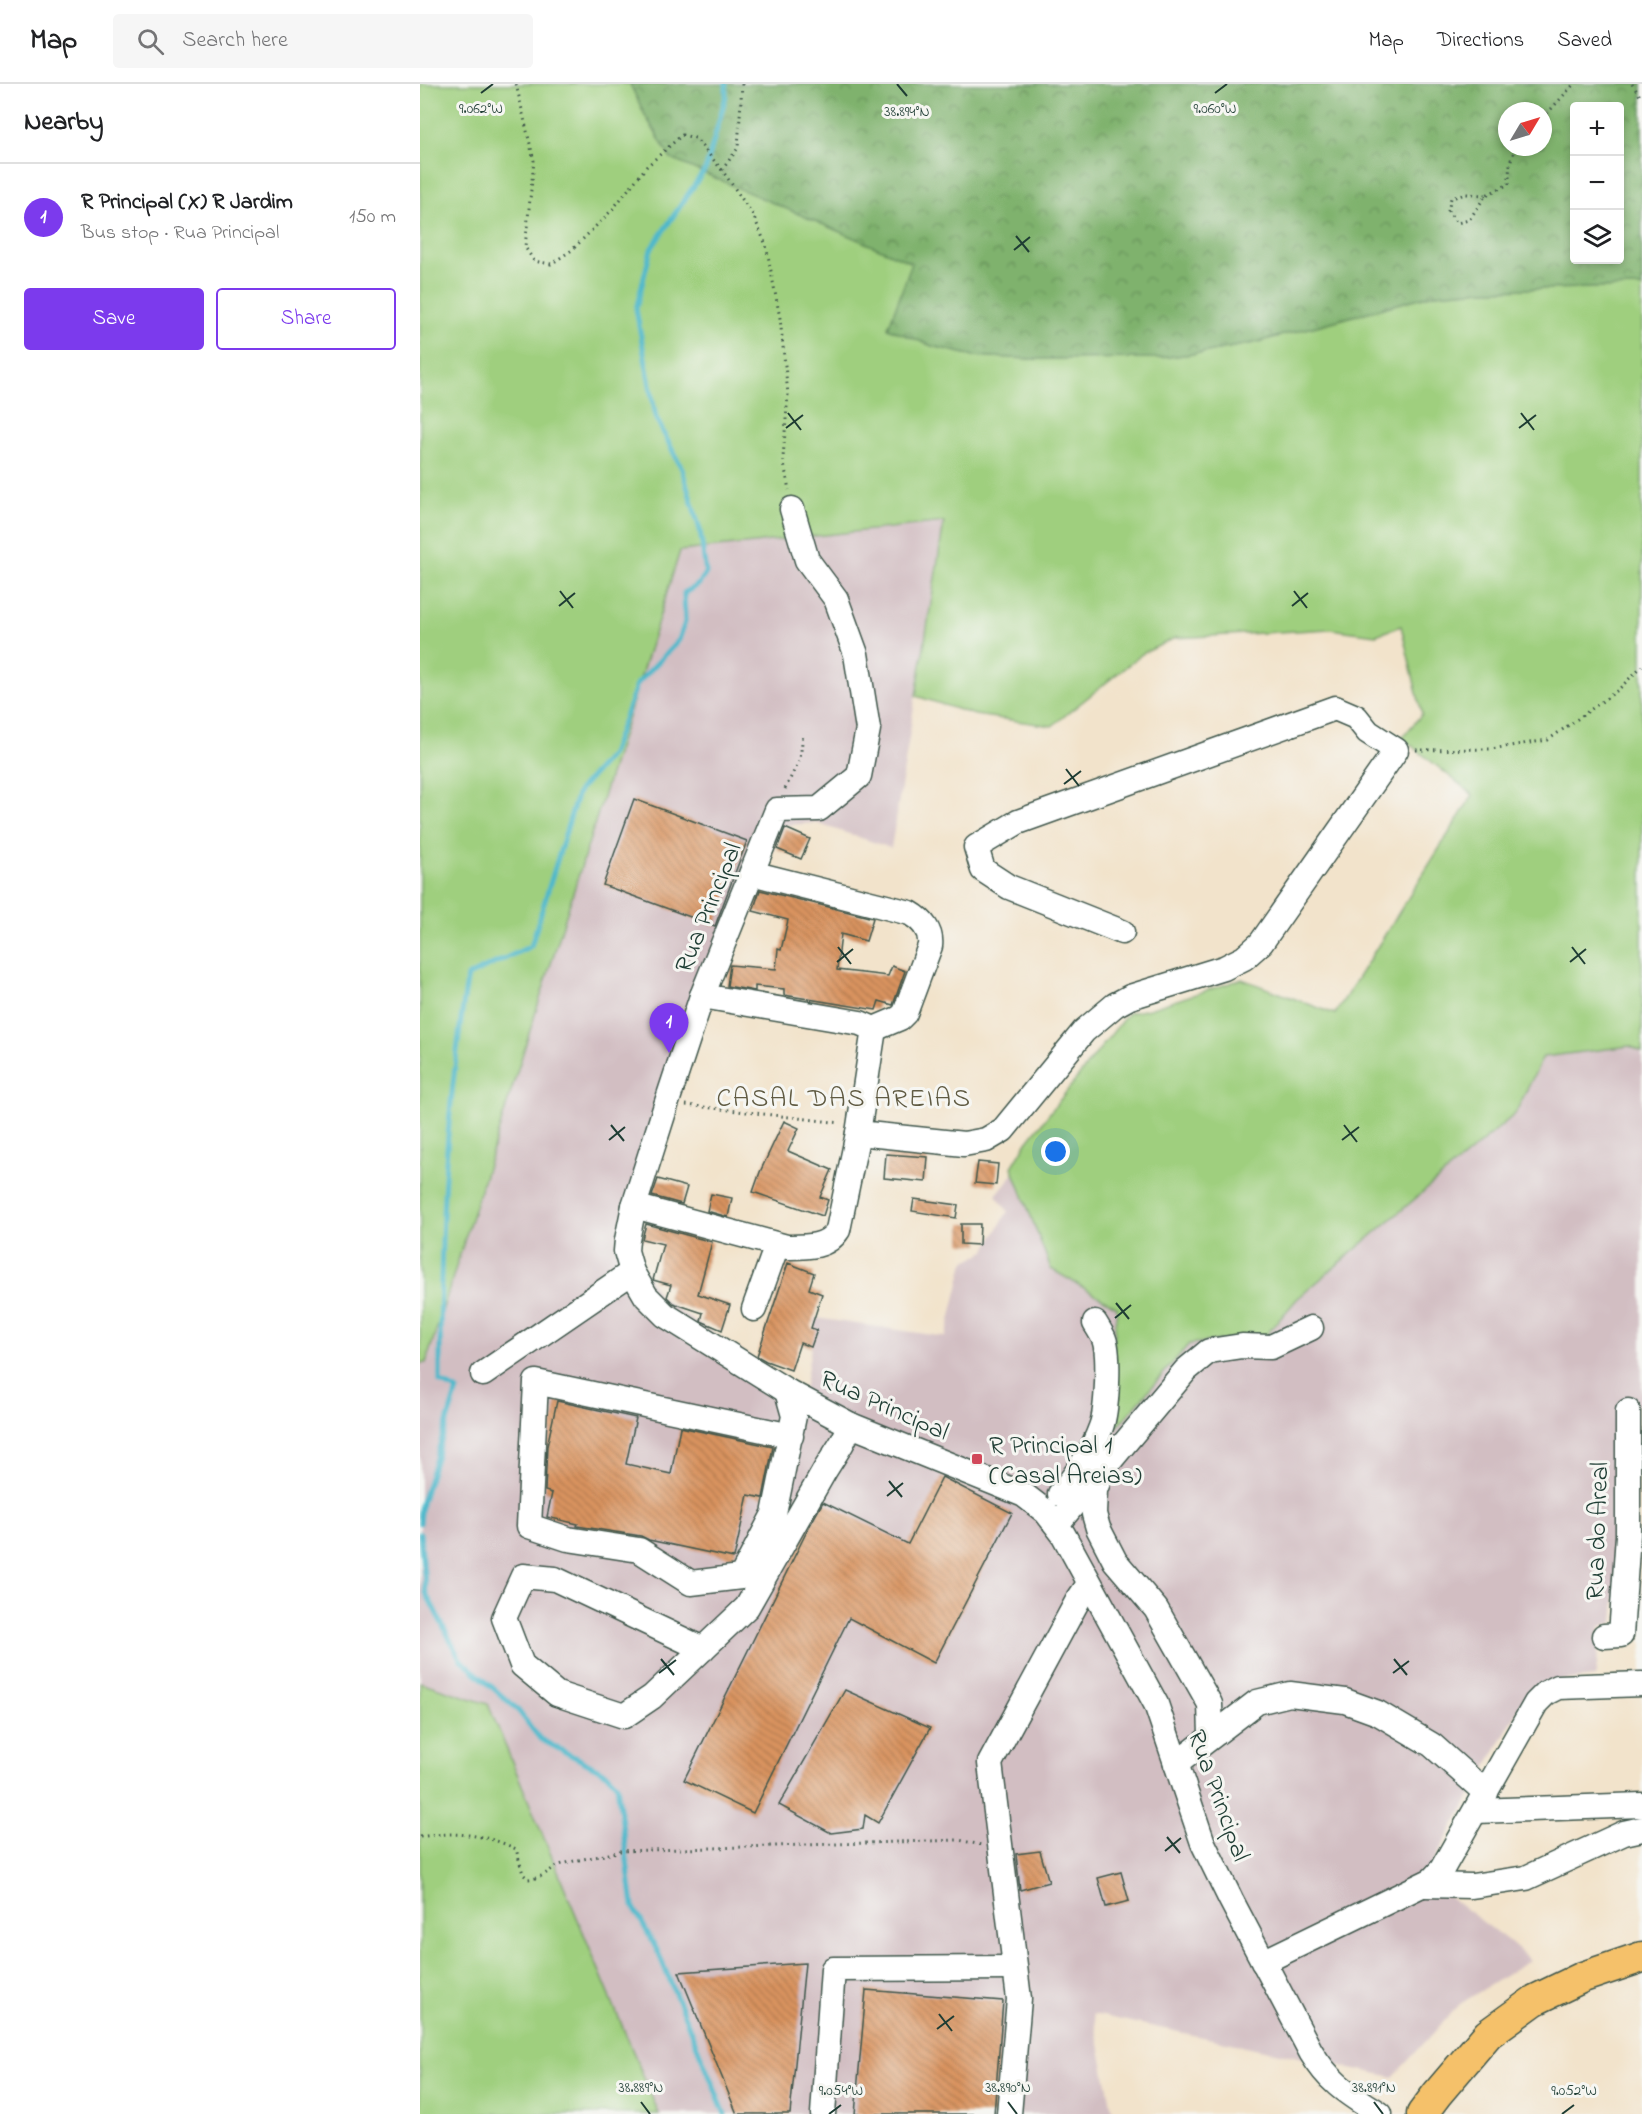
<!DOCTYPE html>
<html lang="en">
<head>
<meta charset="utf-8">
<style>
  body { margin:0; font-family:"Indie Flower",sans-serif; background:#f6f6f6; color:#202124 }
  .controls { position:absolute; right:18px; top:18px; display:grid; overflow:hidden; border-radius:6px; box-shadow:0 3px 9px #0003 }
  .controls button { width:54px; height:54px; display:grid; place-items:center; padding:0; border:0; border-bottom:2px solid #e0e0e0; background:#fff; color:#202124; font:30px sans-serif }
  .compass { position:absolute; left:1078px; top:18px; width:54px; height:54px; border-radius:50%; background:#fff; box-shadow:0 3px 9px #0003; rotate:52deg }
  .you { position:absolute; left:636px; top:1068px; width:21px; height:21px; margin:-15px; border:4px solid #fff; border-radius:50%; background:#1a73e8; box-shadow:0 0 0 9px #1a73e833 }
  .badge { display:grid; place-items:center; width:39px; height:39px; border-radius:50%; background:#7c3aed; color:#fff; font-size:20px; font-weight:700 }
  .pin { position:absolute; translate:-50% -50px; filter:drop-shadow(0 2px 3px #0008) }
  .pin::after { content:''; position:absolute; top:32px; width:21px; height:18px; background:inherit; clip-path:polygon(0 0,100% 0,50% 100%) }
  .list { margin:0; padding:0; list-style:none }
  h2 { display:flex; justify-content:space-between; align-items:center; height:78px; margin:0; padding:0 24px; font-size:26px }
  h2 small { font-size:20px; font-weight:400; color:#757577 }
  .list li { display:grid; grid-template-columns:39px 1fr auto; gap:18px; align-items:center; box-sizing:border-box; height:108px; padding:0 24px; border-top:2px solid #e0e0e0 }
  .list b { display:block; font-size:22px; white-space:nowrap }
  .list p { margin:0; font-size:20px; white-space:nowrap; color:#757577 }
  .list em { font-size:20px; font-style:normal; color:#757577 }
  .actions { display:flex; gap:12px; padding:18px 24px }
  .actions a { flex:1; padding:14px 0; border:2px solid #7c3aed; border-radius:6px; text-align:center; font-size:21px; color:#7c3aed }
  .actions .main { background:#7c3aed; color:#fff }
  .icon { flex:none; width:33px; height:33px; fill:none; stroke:currentColor; stroke-width:2; stroke-linecap:round; stroke-linejoin:round }
  .map { position:relative; flex:none; width:1222px; height:2030px; overflow:hidden }
  header { display:flex; align-items:center; gap:36px; box-sizing:border-box; height:84px; padding:0 30px; background:#fff; border-bottom:2px solid #e0e0e0 }
  header strong { font-size:28px }
  nav { display:flex; gap:33px; margin-inline-start:auto; font-size:21px }
  .search { width:420px; height:54px; background:#f6f6f6; display:flex; align-items:center; gap:15px; box-sizing:border-box; padding:0 21px; border-radius:6px; color:#757577; font-size:22px }
  main { display:flex }
  aside { flex:1; background:#fff }
  .map>svg:first-child { display:block }
  .industrial { fill:#d2bec2 }
  .green { fill:#9fcf7e; stroke:#5f8659; stroke-width:1.5 }
  .forest { fill:url(#forest-crowns); stroke:#4f7850; stroke-width:1.5; fill-rule:evenodd }
  .lines { fill:none; stroke-linecap:round; stroke-linejoin:round }
  .stream { stroke:#4db8cb; stroke-width:5 }
  .building { fill:url(#building-back-hatch) }
  .minor-casing { stroke:#3f564b; stroke-width:27 }
  .major-casing { stroke:#3f564b; stroke-width:33 }
  .path { stroke:#3f564b; stroke-width:3; stroke-dasharray:1.5 4.5; stroke-linecap:butt }
  .minor { stroke:#fff; stroke-width:24 }
  .major { stroke:#f5c16b; stroke-width:30 }
  .ticks { fill:none; stroke:#1f3d34; stroke-width:2 }
  .poi-dot { fill:#d1495b; stroke:#f6f6f2; stroke-width:2 }
  .labels { text-anchor:middle; stroke-width:6; stroke-linejoin:round; paint-order:stroke }
  .street-label { font-size:26px; fill:#1f3d34; stroke:#f6f6f2 }
  .poi-label { font-size:26px; fill:#1f3d34; stroke:#f6f6f2; text-anchor:start }
  .neighbourhood-label { font-size:27px; letter-spacing:1.5px; fill:#605b43; stroke:#f6f6f2 }
  .ticks-label { font-size:15px; text-anchor:middle; fill:#1f3d34; stroke:#f6f6f2; stroke-width:6; stroke-linejoin:round; paint-order:stroke }
</style>
</head>
<body>
<header>
<strong>Map</strong>
<div class="search"><svg class="icon" aria-label="search" viewBox="0 0 24 24"><circle cx="10" cy="10" r="6"/><path d="M15 15l6 6"/></svg>Search here</div>
<nav><a>Map</a><a>Directions</a><a>Saved</a></nav>
</header>
<main>
<aside>
<h2>Nearby<small></small></h2>
<ul class="list">
<li><span class="badge">1</span><div><b>R Principal (X) R Jardim</b><p>Bus stop · Rua Principal</p></div><em>150 m</em></li>
</ul>
<div class="actions"><a class="main">Save</a><a>Share</a></div>
</aside>
<div class="map">
<svg width="1222" height="2030" viewBox="0 0 1222 2030">
  <defs>
    <pattern id="forest-crowns" width="20" height="18" patternUnits="userSpaceOnUse" patternTransform="scale(1.5)"><rect width="20" height="18" fill="#7fb26d"/><path d="M2 6a3 3 0 1 1 6 0M12 15a3 3 0 1 1 6 0" fill="none" stroke="#67925a"/></pattern>
    <pattern id="building-back-hatch" width="6" height="6" patternUnits="userSpaceOnUse" patternTransform="scale(1.5)"><rect width="6" height="6" fill="#d9935e"/><path d="M-1 5l2 2M0 0l6 6M5-1l2 2" fill="none" stroke="#af794e"/></pattern>
  </defs>
  <rect width="100%" height="100%" fill="#f6f6f2"/>
  <filter id="ink" filterUnits="userSpaceOnUse"><feTurbulence type="fractalNoise" baseFrequency=".0167" numOctaves="2"/><feDisplacementMap in="SourceGraphic" scale="12" xChannelSelector="R" yChannelSelector="G"/><feConvolveMatrix kernelMatrix="1 2 1 2 8 2 1 2 1" color-interpolation-filters="sRGB"/></filter>
  <filter id="wash" filterUnits="userSpaceOnUse"><feTurbulence type="fractalNoise" baseFrequency=".008" numOctaves="4" result="noise"/><feDisplacementMap in="SourceGraphic" scale="24" xChannelSelector="R" yChannelSelector="G"/><feGaussianBlur stdDeviation="1.35" result="paint"/><feColorMatrix in="noise" values="0 0 0 0 0 0 0 0 0 0 0 0 0 0 0 0 0 1.4 0 .05"/><feComposite in="paint" operator="in"/></filter>
  <g filter="url(#wash)">
    <rect width="100%" height="100%" fill="#f2e3cb"/>
    <polygon class="industrial" points="524,438 471,764 396,739 364,741 280,940 216,1157 218,1175 240,1213 268,1233 384,1306 396,1234 526,1253 544,1178 565,1167 588,1127 576,1111 595,1088 631,1185 697,1223 686,1356 769,1260 846,1250 877,1215 1094,1030 1123,973 1210,962 1222,968 1222,1322 1199,1319 1199,1460 1193,1539 1180,1542 1176,1593 1124,1598 1104,1615 1014,1777 1019,1805 1087,1856 1110,1876 1040,1920 973,1993 673,1930 693,2030 239,2030 68,1620 0,1598 0,1279 6,1279 260,467"/>
    <g class="green">
      <polygon points="0,0 210,0 225,31 251,75 493,179 468,244 512,262 554,272 611,275 740,274 787,268 834,259 1014,210 1063,206 1222,203 1222,968 1210,962 1123,973 1095,1030 877,1215 846,1251 769,1260 685,1357 697,1223 631,1185 592,1083 607,1058 708,929 729,925 822,895 915,930 1053,711 982,654 1002,630 981,542 956,551 910,545 755,554 722,570 632,642 555,631 496,612 524,438 260,467 6,1279 0,1279"/>
      <polygon points="0,1598 68,1620 239,2030 0,2030"/>
    </g>
    <path class="forest" d="M210,0h1012v203l-159,3 -49,4 -180,49 -47,9 -47,6 -129,1 -57,-3 -42,-10 -44,-18 24,-65 -241,-104 -26,-44zM1154,22h46v154h-46zM1087,27h36v36h-36z"/>
    <g class="lines">
      <g class="stream">
        <path d="M0,1439l2,-20 35,-113 -17,-8c0,-105 2,-210 15,-315 4,-30 7,-61 13,-91l63,-30 47,-154 33,-38 26,-70 42,-44 6,-18 -1,-29 15,-9 7,-11 -6,-43 -18,-61 -26,-51 -20,-109 15,-60 55,-81 20,-72v-12"/>
        <polyline points="0,1449 6,1509 40,1575 97,1625 120,1655 187,1690 197,1701 213,1822 238,1868 305,2030"/>
      </g>
    </g>
    <g id="blocks">
      <g class="building">
        <polygon points="214,715 327,757 295,842 183,801"/>
        <polygon points="365,744 390,755 381,775 357,765"/>
        <polygon points="340,806 453,834 446,857 421,850 417,886 468,892 472,882 485,887 473,921 459,917 456,926 364,911 364,905 335,902 335,907 307,902 310,881 356,885 358,865 361,866 368,836 333,827"/>
        <polygon points="364,1037 379,1044 368,1067 412,1086 400,1113 408,1116 403,1132 333,1108 340,1088"/>
        <polygon points="466,1070 508,1073 506,1098 464,1094"/>
        <polygon points="558,1078 578,1080 576,1101 555,1099"/>
        <polygon points="238,1095 267,1103 262,1120 232,1112"/>
        <polygon points="291,1110 312,1114 308,1133 287,1127"/>
        <polygon points="494,1115 538,1121 536,1134 492,1127"/>
        <polygon points="226,1140 292,1158 278,1210 310,1221 302,1246 281,1237 283,1229 253,1219 247,1213 251,1201 233,1196 243,1160 222,1155"/>
        <polygon points="541,1140 560,1140 559,1161 541,1160"/>
        <polygon points="368,1179 394,1189 389,1205 402,1210 391,1244 397,1246 391,1263 380,1259 371,1286 346,1277 337,1272"/>
        <polygon points="137,1317 216,1334 206,1380 251,1390 260,1343 353,1363 343,1414 328,1411 314,1474 229,1456 221,1452 157,1442 158,1440 127,1433 132,1409 125,1407 127,1362"/>
        <polygon points="522,1393 592,1429 514,1579 429,1534 333,1729 264,1696 388,1445 403,1418 488,1460"/>
        <polygon points="425,1606 510,1644 458,1739 445,1731 443,1745 411,1749 359,1721"/>
        <polygon points="620,1767 629,1798 600,1806 596,1770"/>
        <polygon points="701,1788 709,1817 686,1823 678,1794"/>
        <polygon points="385,1879 370,2030 317,2030 259,1888"/>
        <polygon points="446,1906 583,1917 574,2030 435,2030"/>
      </g>
    </g>
  </g>
  <g filter="url(#ink)">
    <use href="#blocks" fill-opacity="0" stroke="#3f564b" stroke-width="1.5"/>
    <g class="lines">
      <defs>
        <g id="minor">
          <path d="M372,425l15,51 29,39 20,55 12,75 -9,47 -40,33 -42,1 -75,186 -35,106 -33,104 -7,34 -1,11 6,21 14,24 19,19 122,76 64,34 173,70 22,17 17,22 93,170 47,139 28,57 80,152c19,32 38,42 69,62"/>
          <path d="M332,789l158,40c12,7 22,18 20,33l-25,67 -5,5 -26,11"/>
          <polyline points="282,912 440,939 454,945"/>
          <polyline points="438,1049 544,1060 566,1056 583,1046 664,947 695,921 710,913 804,884 824,874 841,859 976,666 948,648 936,633 915,624 598,738 556,763 563,786 589,803 702,848"/>
          <path d="M214,1122l153,41c19,0 40,1 51,-17l20,-97 16,-104"/>
          <polyline points="334,1225 357,1161"/>
          <polyline points="63,1290 212,1188"/>
          <polyline points="367,1307 374,1332 354,1430 321,1493 271,1499 219,1466 148,1455 109,1442 116,1298 371,1352"/>
          <polyline points="681,1390 675,1406 674,1430 678,1444 695,1477 736,1525 790,1620 791,1651"/>
          <path d="M640,1410c17,-20 32,-42 41,-67 6,-15 9,-72 3,-88 -2,-5 -6,-11 -9,-16"/>
          <polyline points="637,1440 766,1286 789,1267 822,1262 851,1263 891,1244"/>
          <polyline points="1184,1552 1201,1551 1208,1451 1208,1327"/>
          <polyline points="283,1565 135,1495 103,1492 84,1534 102,1581 137,1610 204,1632 232,1613 327,1523 405,1386 422,1359 431,1341"/>
          <polyline points="756,1680 837,1618 870,1610 925,1617 958,1629 1012,1661 1066,1709"/>
          <polyline points="1056,1727 1222,1721"/>
          <polyline points="1005,1801 1052,1802 1106,1794 1204,1749 1222,1745"/>
          <polyline points="843,1878 1012,1796 1022,1785 1116,1619 1126,1609 1138,1603 1222,1600"/>
          <polyline points="403,2030 413,1885 594,1884"/>
          <polyline points="589,2030 599,1915 570,1679 658,1516 669,1500"/>
        </g>
        <polyline id="major" points="1002,2030 1017,2010 1068,1950 1115,1916 1163,1893 1222,1873"/>
      </defs>
      <use href="#minor" class="minor-casing"/>
      <use href="#major" class="major-casing"/>
      <g class="path">
        <polyline points="96,0 114,77 105,163 114,177 131,180 152,166 192,126 227,82 262,51 275,54 302,86"/>
        <polyline points="322,0 318,64 302,86 333,131 346,161 360,234 368,310 363,374 369,406"/>
        <polyline points="1212,0 1222,15"/>
        <polyline points="1123,34 1154,0"/>
        <path d="M1066,111l-20,-1 -15,4 -3,13 9,12 12,-3 17,-25 23,-11c0,-13 0,-26 8,-37"/>
        <polyline points="996,666 1071,665 1128,656 1198,606 1222,582"/>
        <polyline points="365,705 380,675 383,650"/>
        <polyline points="266,1021 421,1039"/>
        <path d="M0,1753c34,-6 66,-3 96,12l7,25 5,5c19,-1 20,-11 35,-15 19,-6 38,-7 57,-13l339,-11 22,5"/>
      </g>
      <use href="#minor" class="minor"/>
      <use href="#major" class="major"/>
    </g>
  </g>
  <path class="ticks" d="M477,0l10,12M61,9l12,-9M795,9l12,-9M596,152l13,16M594,166l16,-13M368,329l13,17M1101,329l13,17M366,344l17,-13M1099,344l17,-13M140,507l13,17M874,507l13,17M139,522l16,-13M872,522l16,-13M646,685l13,17M644,700l17,-13M418,863l13,17M1152,863l13,17M417,878l16,-13M1150,878l16,-13M191,1041l13,16M924,1041l13,17M189,1056l16,-13M922,1056l17,-13M696,1219l13,16M695,1234l16,-13M469,1397l13,16M467,1412l16,-13M241,1575l13,16M974,1575l13,16M239,1589l17,-13M973,1589l16,-12M747,1753l13,16M745,1767l16,-13M519,1930l13,17M517,1945l17,-13M221,2018l9,12M588,2018l9,12M954,2018l9,12M409,2030l12,-9M1142,2030l12,-9"/>
  <rect class="poi-dot" x="551" y="1369" width="12" height="12" rx="3"/>
  <g class="labels">
    <g class="street-label">
      <text transform="translate(287 823) rotate(-68)" y="9">Rua Principal</text>
      <text transform="translate(465 1320) rotate(24)" y="9">Rua Principal</text>
      <text transform="translate(1176 1447) rotate(-88)" y="9">Rua do Areal</text>
      <text transform="translate(800 1711) rotate(70)" y="9">Rua Principal</text>
    </g>
    <g class="poi-label">
      <text x="569" y="1369">R Principal 1<tspan x="569" dy="30">(Casal Areias)</tspan></text>
    </g>
    <g class="neighbourhood-label">
      <text x="424" y="1022">CASAL DAS AREIAS</text>
    </g>
  </g>
  <g class="ticks-label">
    <text x="61" y="29">9.062°W</text>
    <text x="795" y="29">9.060°W</text>
    <text x="487" y="32">38.894°N</text>
    <text x="221" y="2008">38.889°N</text>
    <text x="588" y="2008">38.890°N</text>
    <text x="954" y="2008">38.891°N</text>
    <text x="421" y="2011">9.054°W</text>
    <text x="1154" y="2011">9.052°W</text>
  </g>
</svg>
<div class="controls">
<button>+</button>
<button>−</button>
<button><svg class="icon" aria-label="layers" viewBox="0 0 24 24"><path d="M12 4l9 5-9 5-9-5zM3 14l9 5 9-5"/></svg></button>
</div>
<svg class="compass" viewBox="-18 -18 36 36"><path d="M0-13l5 13h-10z" fill="#e53935"/><path d="M0 13l5-13h-10z" fill="#757577"/></svg>
<div class="you"></div>
<div class="pin badge" style="left:249px;top:969px">1</div>
</div>
</main>
</body>
</html>
